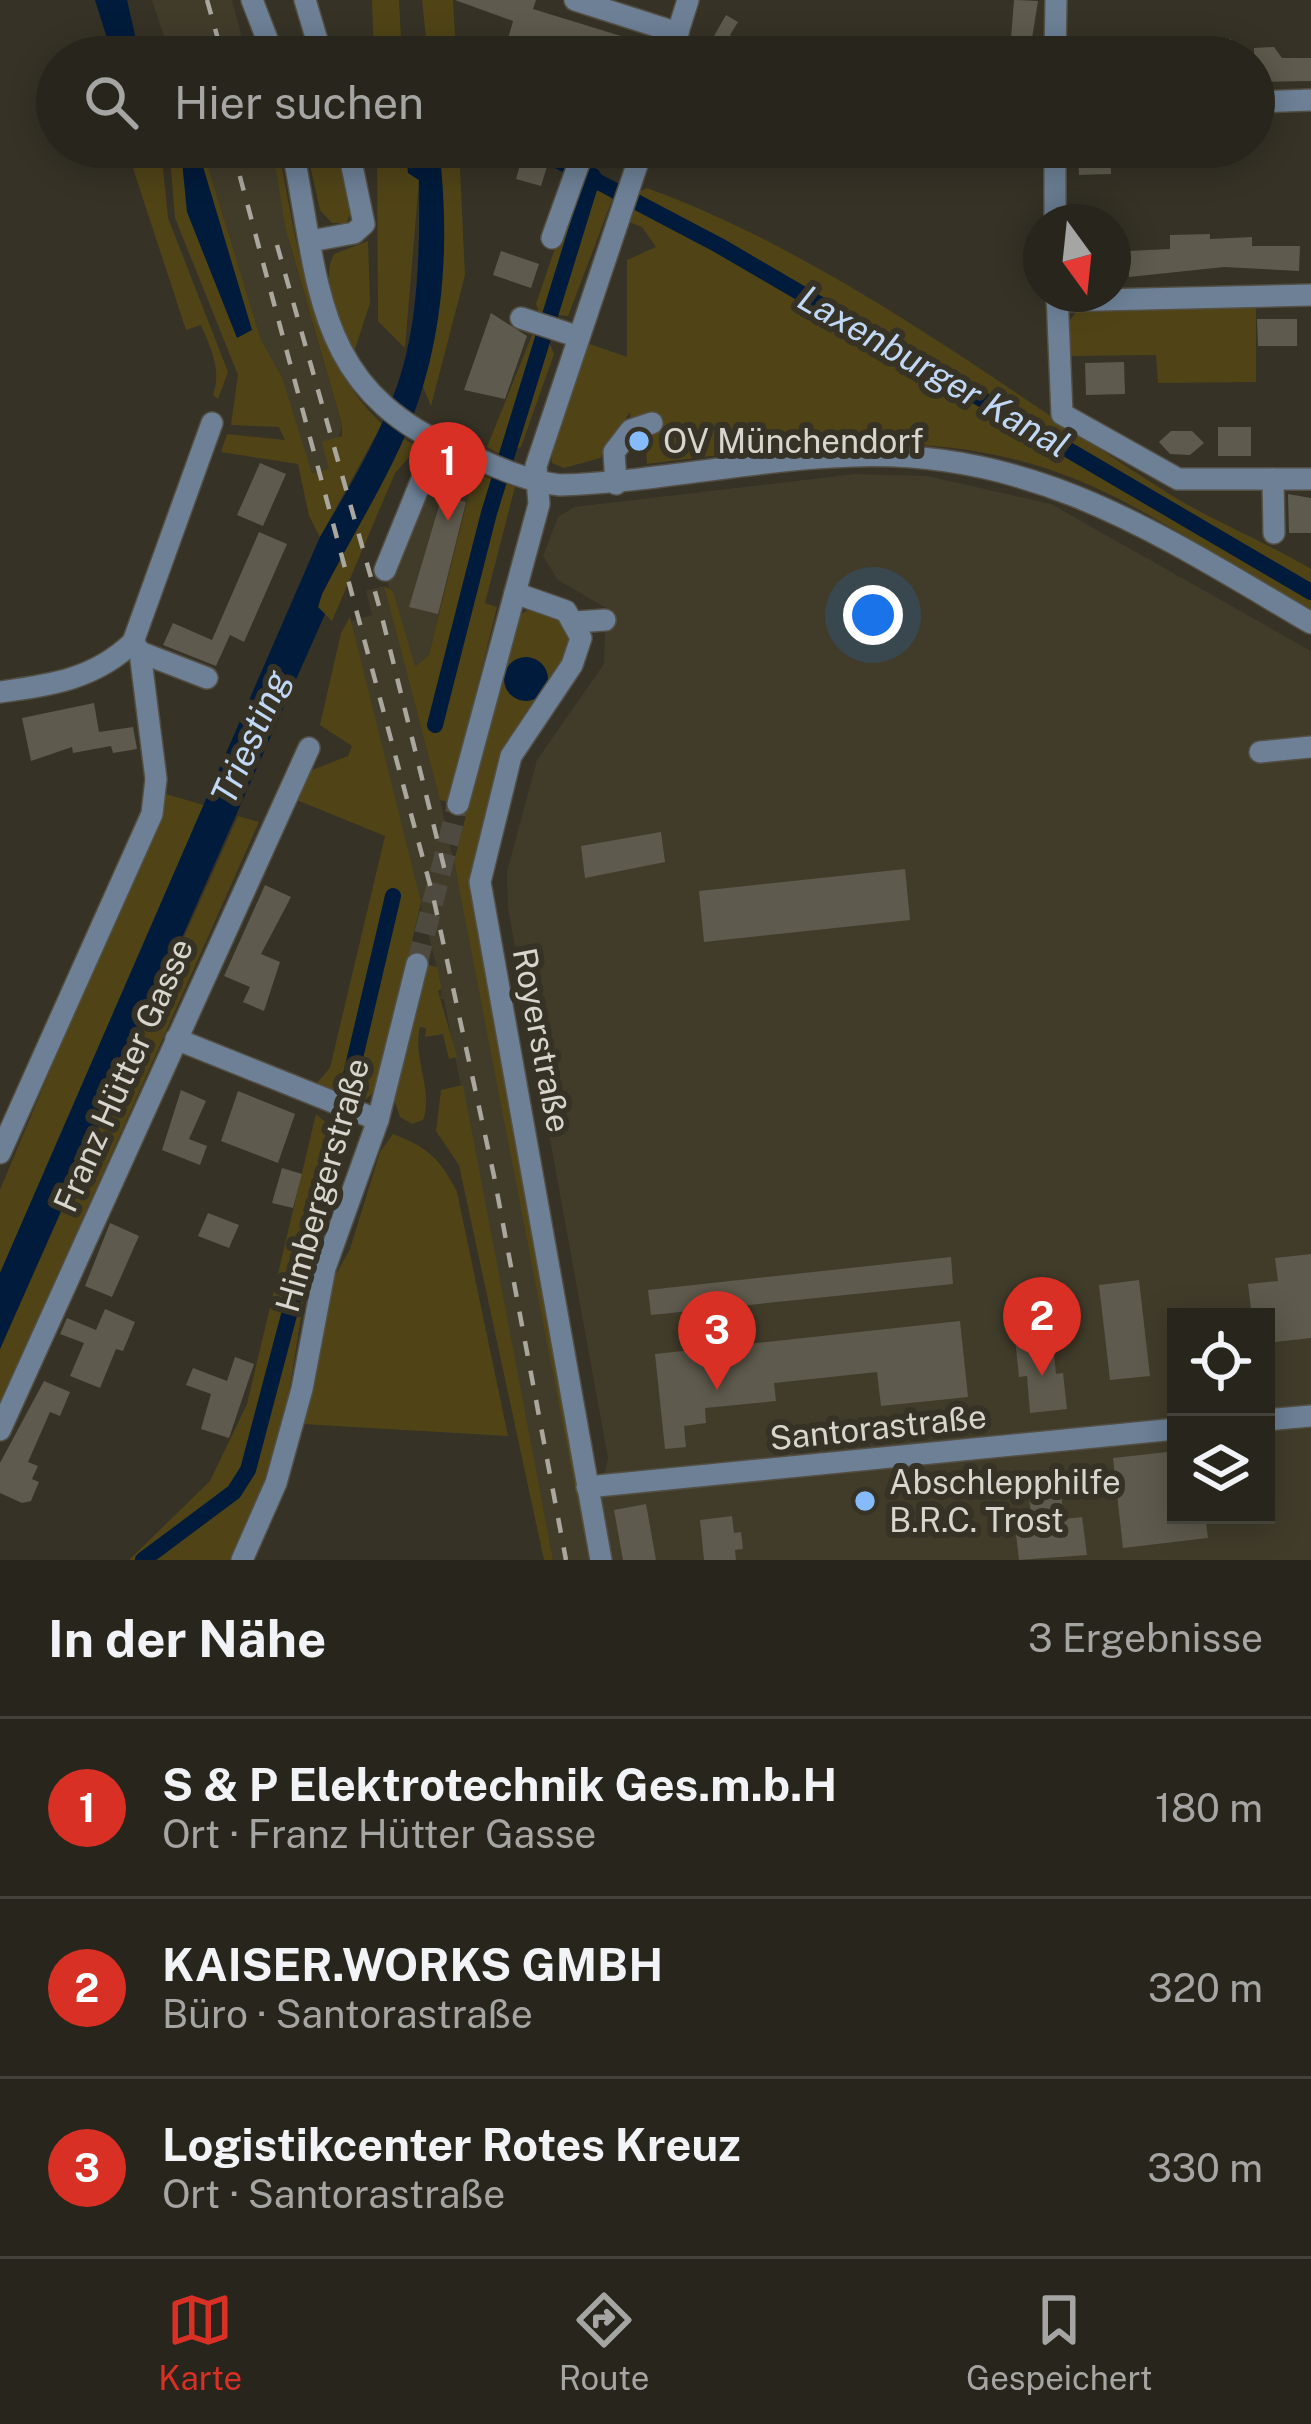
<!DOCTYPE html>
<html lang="de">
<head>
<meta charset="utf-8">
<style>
  body { margin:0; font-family:"Public Sans",sans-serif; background:#343229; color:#f1f3f6 }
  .controls { position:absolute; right:36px; bottom:36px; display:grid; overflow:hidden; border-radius:0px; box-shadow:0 6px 30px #0003 }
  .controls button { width:108px; height:108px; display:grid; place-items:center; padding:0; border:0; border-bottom:3px solid #44433b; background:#28261c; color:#f1f3f6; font:60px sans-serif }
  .compass { position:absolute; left:1023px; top:204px; width:108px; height:108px; border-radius:50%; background:#28261c; box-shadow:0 6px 30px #0003; rotate:165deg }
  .you { position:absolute; left:873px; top:615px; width:42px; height:42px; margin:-30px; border:9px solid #fff; border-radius:50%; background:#1a73e8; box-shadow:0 0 0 18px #1a73e833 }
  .badge { display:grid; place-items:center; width:78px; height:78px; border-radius:50%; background:#d93025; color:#fff; font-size:39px; font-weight:700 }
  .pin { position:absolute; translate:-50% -99px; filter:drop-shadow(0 3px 6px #0008) }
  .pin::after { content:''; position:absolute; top:63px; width:42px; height:36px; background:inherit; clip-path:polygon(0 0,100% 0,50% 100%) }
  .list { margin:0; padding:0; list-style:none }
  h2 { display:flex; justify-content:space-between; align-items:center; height:156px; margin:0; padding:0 48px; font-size:51px }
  h2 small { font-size:39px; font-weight:400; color:#a5a5a3 }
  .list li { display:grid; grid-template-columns:78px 1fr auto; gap:36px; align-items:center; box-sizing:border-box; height:180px; padding:0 48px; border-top:3px solid #44433b }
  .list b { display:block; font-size:45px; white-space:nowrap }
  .list p { margin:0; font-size:39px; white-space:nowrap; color:#a5a5a3 }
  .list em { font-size:39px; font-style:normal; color:#a5a5a3 }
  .icon { flex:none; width:66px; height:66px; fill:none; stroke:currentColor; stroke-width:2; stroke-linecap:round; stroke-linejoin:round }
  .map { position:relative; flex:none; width:1311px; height:1560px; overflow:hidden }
  .search { position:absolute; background:#28261c; box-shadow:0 6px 30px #0003; left:36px; right:36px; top:36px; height:132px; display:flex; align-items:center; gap:30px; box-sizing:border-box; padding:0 42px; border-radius:66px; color:#a5a5a3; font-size:45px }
  .sheet { height:696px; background:#28261c }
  nav { display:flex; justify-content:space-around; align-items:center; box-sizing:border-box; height:168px; border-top:3px solid #44433b; background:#28261c; font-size:33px; color:#a5a5a3 }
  nav a { display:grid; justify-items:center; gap:6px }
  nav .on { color:#d93025 }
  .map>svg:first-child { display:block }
  .built { fill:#413c2a; fill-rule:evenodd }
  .green { fill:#504417 }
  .water { fill:#001b3b }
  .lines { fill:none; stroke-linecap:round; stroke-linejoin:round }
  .canal { stroke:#001b3b; stroke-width:16 }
  .building { fill:#5e5a4d }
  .minor-tunnel { stroke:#4e4a3f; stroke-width:21; stroke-dasharray:21 10; stroke-linecap:butt }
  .minor-casing { stroke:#534f44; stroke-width:24 }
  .minor { stroke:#6d8096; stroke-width:21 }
  .rail { stroke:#a9a79e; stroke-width:4.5; stroke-dasharray:15 15; stroke-linecap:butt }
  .poi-dot { fill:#85bbfb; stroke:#363226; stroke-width:4.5 }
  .labels { text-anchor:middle; stroke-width:12; stroke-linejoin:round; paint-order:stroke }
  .poi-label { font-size:33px; fill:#d7d5cd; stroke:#363226; text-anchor:start }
  .street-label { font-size:33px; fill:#d7d5cd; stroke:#363226 }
  .water-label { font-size:36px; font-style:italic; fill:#c0d8f5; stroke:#363226 }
</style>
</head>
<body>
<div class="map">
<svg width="1311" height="1560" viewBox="0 0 1311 1560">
  <rect width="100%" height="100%" fill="#363226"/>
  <g class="built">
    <polygon points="152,0 232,0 247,57 171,57"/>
    <polygon points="202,147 272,147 290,245 342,426 330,469 312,474 307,465 282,377 261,340"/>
    <polygon points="434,459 474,473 429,655 414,668 379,555 409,485"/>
    <path d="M855,474l72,2 124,28 260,147v909h-701l-11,-61 9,-41 -100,-550 -1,-36 30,-112 67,-96 2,-56 -48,-28 -15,-24 15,-39 16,-10zM1176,1317h90v198h-90z"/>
    <polygon points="384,586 440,800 489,1020 589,1560 553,1560 444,999 440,999 442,988 354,640 351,621 372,615 366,591"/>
  </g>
  <g class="green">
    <polygon points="372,0 399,0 402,57 374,57"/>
    <polygon points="422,0 453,0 456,57 428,57"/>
    <path d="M126,147h35l7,71 60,154 -10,27 -5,-4c9,-26 -2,-46 -12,-70l-15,5z"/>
    <path d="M169,147h9l5,12 2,-11 17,-1 59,193 21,37 30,97 17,-5 -7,-27 20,-6v-11l-56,-195 -14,-83h6c19,95 31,209 104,277l-62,113 -11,-21 -11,-52 -77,-12 6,-18 58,6 -6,-13 -48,-2 7,-50 -63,-157z"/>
    <polygon points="306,147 337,147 355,204 346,223 332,223 320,210"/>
    <polygon points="377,147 406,147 408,173 419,180 405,348 378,321"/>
    <polygon points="439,147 459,147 465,275 431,406 422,384 444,251"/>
    <polygon points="586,180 601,185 612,200 568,316 539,313 536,304 576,187"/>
    <path d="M647,188c188,69 351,197 519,304 46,29 98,49 145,77v43c-71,-40 -158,-101 -231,-131 -141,-59 -287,-35 -433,-17l-2,-31 -13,-1 -2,-20 -30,46 -36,10 -12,-5 -2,-23 34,-98 43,15v-97l29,-13 -14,-20 -13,-5 7,-29z"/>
    <path d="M368,241l2,62 -17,52c-12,-27 -34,-73 -19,-101z"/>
    <polygon points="1256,304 1256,382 1158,383 1156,355 1068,356 1068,323 1080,307"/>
    <polygon points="532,335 547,337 554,354 521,447 501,455 487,447"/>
    <polygon points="404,439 418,447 395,473 332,621 318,607 322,594"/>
    <polygon points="474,473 515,487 485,603 497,607 449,802 440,800 384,586 393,591 415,667 429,655"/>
    <polygon points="532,608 556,614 574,645 512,739 473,879 597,1560 589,1560 454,861 519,615"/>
    <polygon points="350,617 421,902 378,1089 360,1104 316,1084 330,1068 385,836 292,798 310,771 348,756 352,746 320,725 341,633"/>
    <polygon points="166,794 207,806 0,1273 0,1190"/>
    <polygon points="238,816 259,822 0,1405 0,1349"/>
    <path d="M428,965l9,2 5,22 -4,2 19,66 -8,2 -6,-25 -18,3 1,-9 -6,-1c-8,31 14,63 3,93l-11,4 -12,-7 -7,-21z"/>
    <polygon points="463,1085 553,1560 544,1560 459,1165 436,1131 441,1090"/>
    <polygon points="316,1114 349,1142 309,1267 278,1461 235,1560 129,1560 210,1481 247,1404"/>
    <path d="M393,1134c35,13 48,26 64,58l51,244 -206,-12 33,-148 15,-27 30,-97z"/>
  </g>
  <g class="water">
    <polygon points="95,0 127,0 140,57 113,57"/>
    <path d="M406,147h33c12,101 5,206 -39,300 -23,50 -53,98 -78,147l-4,13 7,7 -325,735v-76l320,-736c29,-49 58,-97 77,-151 22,-61 23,-141 22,-206l-11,-7z"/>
    <polygon points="198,150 252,330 237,338 187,212 182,161"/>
    <circle cx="526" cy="679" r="22"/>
  </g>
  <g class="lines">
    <g class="canal">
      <polyline points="553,158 720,246 1311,592"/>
      <polyline points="435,725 489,513 593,176"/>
      <polyline points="346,1096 393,896"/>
      <polyline points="143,1560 234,1492 248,1470 336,1137"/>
    </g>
  </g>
  <g class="building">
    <polygon points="455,0 536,0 533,9 621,36 615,57 582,57 555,48 553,52 508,39 513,21"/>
    <polygon points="1014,0 1038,1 1029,57 1003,52 1006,38 1011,39"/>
    <polygon points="726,15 738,22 730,35 742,42 733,57 702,57"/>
    <polygon points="1231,39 1231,57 1128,57 1128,42"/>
    <polygon points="1274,47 1282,58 1311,58 1311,81 1254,82 1254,48"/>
    <polygon points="525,147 553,147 541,186 516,179"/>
    <polygon points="1078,147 1101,147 1102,158 1111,157 1111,174 1079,175"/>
    <polygon points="1210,234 1210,239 1252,237 1252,246 1300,246 1299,271 1224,267 1129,277 1128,251 1170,249 1170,235"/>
    <polygon points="501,251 539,264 531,288 493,275"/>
    <polygon points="491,313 527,336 505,399 464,390"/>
    <polygon points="1257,319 1297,319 1297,346 1258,346"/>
    <polygon points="1124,362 1125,394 1086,395 1085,363"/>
    <rect x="1218" y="427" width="33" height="29"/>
    <polygon points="1171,431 1192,431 1204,443 1190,455 1170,454 1159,442"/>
    <polygon points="260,463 286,474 263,526 237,515"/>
    <polygon points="1288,494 1311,498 1311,533 1289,533"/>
    <polygon points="442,496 466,502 438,614 409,607"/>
    <polygon points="259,532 287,544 244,642 230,635 216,666 163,645 173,623 212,640"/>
    <polygon points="94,703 99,732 133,727 137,749 113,753 111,746 73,753 72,747 31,761 22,718"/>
    <polygon points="661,832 665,862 585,878 581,846"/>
    <polygon points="905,869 910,920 704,942 699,891"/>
    <polygon points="265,885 291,897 261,954 280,962 264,1011 243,1002 250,987 224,976"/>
    <polygon points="181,1090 206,1101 189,1139 207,1146 200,1165 162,1150"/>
    <polygon points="238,1091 295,1114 278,1163 221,1141"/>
    <polygon points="282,1168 302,1174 293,1208 272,1203"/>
    <polygon points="208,1213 239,1225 229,1248 198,1236"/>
    <polygon points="110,1223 139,1236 112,1297 85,1286"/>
    <polygon points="1311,1254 1311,1338 1266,1343 1266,1317 1252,1317 1248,1284 1278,1281 1275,1258"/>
    <polygon points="951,1257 953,1284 651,1315 648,1290"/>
    <polygon points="1139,1280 1150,1376 1110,1380 1099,1285"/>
    <polygon points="105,1309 135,1322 123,1351 116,1349 100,1388 70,1376 84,1343 60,1334 67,1318 96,1330"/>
    <polygon points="1050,1314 1056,1374 1063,1373 1067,1409 1030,1413 1027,1376 1019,1377 1013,1318"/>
    <polygon points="960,1321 968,1397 881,1406 877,1372 774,1383 776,1401 705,1408 706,1423 684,1426 686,1447 665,1449 655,1354"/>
    <polygon points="235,1357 254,1364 229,1438 201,1429 211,1394 186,1385 193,1368 227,1381"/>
    <polygon points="44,1381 70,1392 60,1416 50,1412 28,1462 38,1466 32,1479 39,1482 31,1501 22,1503 0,1493 0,1463"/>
    <polygon points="1176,1451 1176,1515 1205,1515 1208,1538 1123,1548 1113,1458"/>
    <polygon points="1060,1484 1064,1519 1082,1517 1087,1555 1019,1560 1015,1525 1032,1523 1028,1488"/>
    <polygon points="646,1504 656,1560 623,1560 614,1510"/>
    <polygon points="732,1516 734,1533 741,1532 743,1549 735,1550 736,1560 704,1560 700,1520"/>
  </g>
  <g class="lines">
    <polyline class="minor-tunnel" points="417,964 458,804"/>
    <defs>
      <g id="minor">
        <polyline points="252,0 274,57"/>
        <polyline points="305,0 322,57"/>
        <polyline points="575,0 678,33"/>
        <polyline points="670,57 688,0"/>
        <polyline points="1055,57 1056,0"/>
        <polyline points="1254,102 1311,100"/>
        <path d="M292,147c28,135 20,242 165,303 34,14 66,31 103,35 99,-3 195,-26 293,-29 181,-7 308,79 458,167"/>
        <polyline points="612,147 640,155"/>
        <polyline points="1055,147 1055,222"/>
        <polyline points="552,238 579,163 591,147"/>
        <polyline points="311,241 354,233 364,224 348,147"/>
        <polyline points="1057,294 1062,414 1178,479 1311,479"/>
        <polyline points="1057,301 1311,295"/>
        <polyline points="521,318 576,336"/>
        <polyline points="1273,479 1274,533"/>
        <polyline points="616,484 614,452 631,430 652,423"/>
        <polyline points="385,570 437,442"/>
        <polyline points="515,593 566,611 581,638 572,665 511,756 480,882 601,1560"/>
        <polyline points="576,622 605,620"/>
        <polyline points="140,652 207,678"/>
        <path d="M0,692c51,-7 95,-13 133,-50l79,-219"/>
        <polyline points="1260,752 1311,747"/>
        <polyline points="458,804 539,504 536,466 643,147"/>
        <polyline points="176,1039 378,1120"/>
        <polyline points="0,1153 152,814 156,779 140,652 133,642"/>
        <polyline points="1266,1420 1311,1416"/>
        <polyline points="0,1430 309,748"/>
        <polyline points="587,1487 1176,1429"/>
        <polyline points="242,1560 276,1483 302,1389 325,1268 378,1120 417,964"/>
      </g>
    </defs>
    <use href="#minor" class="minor-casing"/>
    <use href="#minor" class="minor"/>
    <g class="rail">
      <polyline points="207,0 223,57"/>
      <polyline points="232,147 433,896 494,1176 566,1560"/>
      <polyline points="277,245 381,613 445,871"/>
    </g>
  </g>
  <g class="poi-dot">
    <circle cx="639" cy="441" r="12"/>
    <circle cx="865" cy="1501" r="12"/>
  </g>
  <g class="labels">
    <g class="poi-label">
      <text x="663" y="453">OV Münchendorf</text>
      <text x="889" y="1494">Abschlepphilfe<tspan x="889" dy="38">B.R.C. Trost</tspan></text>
    </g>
    <g class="street-label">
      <text transform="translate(542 1040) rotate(79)" y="12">Royerstraße</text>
      <text transform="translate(123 1075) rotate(-66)" y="12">Franz Hütter Gasse</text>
      <text transform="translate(322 1185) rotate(-74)" y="12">Himbergerstraße</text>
      <text transform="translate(878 1427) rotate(-6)" y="12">Santorastraße</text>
    </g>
    <g class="water-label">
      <text transform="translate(934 371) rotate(30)" y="13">Laxenburger Kanal</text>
      <text transform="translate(250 737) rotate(-66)" y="13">Triesting</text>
    </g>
  </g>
</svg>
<div class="controls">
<button><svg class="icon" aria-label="locate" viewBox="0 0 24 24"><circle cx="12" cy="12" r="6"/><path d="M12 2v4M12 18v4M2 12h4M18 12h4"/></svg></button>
<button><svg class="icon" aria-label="layers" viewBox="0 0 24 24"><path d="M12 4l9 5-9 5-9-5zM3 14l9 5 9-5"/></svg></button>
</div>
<svg class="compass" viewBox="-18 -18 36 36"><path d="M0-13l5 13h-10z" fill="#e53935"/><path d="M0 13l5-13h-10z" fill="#a5a5a3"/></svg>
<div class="you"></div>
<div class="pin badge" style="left:448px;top:521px">1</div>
<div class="pin badge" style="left:1042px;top:1376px">2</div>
<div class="pin badge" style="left:717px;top:1390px">3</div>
<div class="search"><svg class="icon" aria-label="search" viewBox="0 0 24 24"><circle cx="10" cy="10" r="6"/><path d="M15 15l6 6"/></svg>Hier suchen</div>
</div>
<section class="sheet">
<h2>In der Nähe<small>3 Ergebnisse</small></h2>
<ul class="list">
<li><span class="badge">1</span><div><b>S &amp; P Elektrotechnik Ges.m.b.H</b><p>Ort · Franz Hütter Gasse</p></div><em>180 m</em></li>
<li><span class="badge">2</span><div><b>KAISER.WORKS GMBH</b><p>Büro · Santorastraße</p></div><em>320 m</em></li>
<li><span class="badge">3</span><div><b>Logistikcenter Rotes Kreuz</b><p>Ort · Santorastraße</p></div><em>330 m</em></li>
</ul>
</section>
<nav>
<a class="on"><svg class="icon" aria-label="map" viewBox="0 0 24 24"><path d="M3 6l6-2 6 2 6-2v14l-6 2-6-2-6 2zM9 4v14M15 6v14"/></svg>Karte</a>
<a><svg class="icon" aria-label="directions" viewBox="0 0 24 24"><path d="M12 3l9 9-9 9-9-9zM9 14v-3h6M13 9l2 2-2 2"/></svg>Route</a>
<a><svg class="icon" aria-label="saved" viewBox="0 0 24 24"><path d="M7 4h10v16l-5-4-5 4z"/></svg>Gespeichert</a>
</nav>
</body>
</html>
